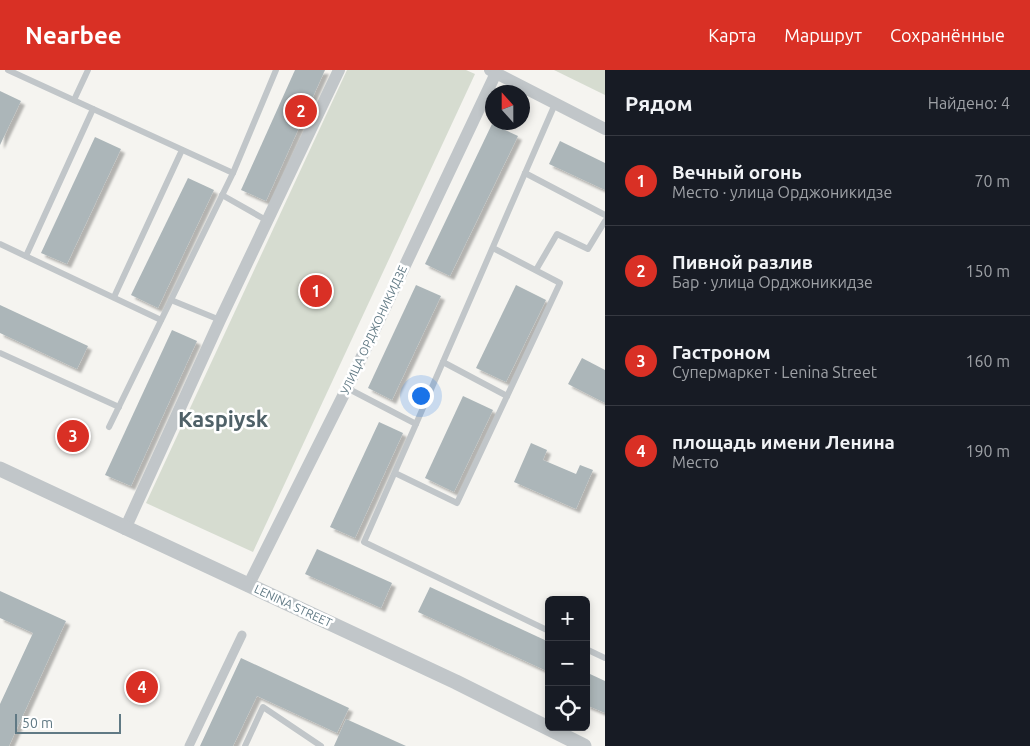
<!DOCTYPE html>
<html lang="ru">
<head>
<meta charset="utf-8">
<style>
  body { margin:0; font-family:Ubuntu,sans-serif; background:#242831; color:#f1f3f6 }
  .controls { position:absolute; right:15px; bottom:15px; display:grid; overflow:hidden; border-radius:8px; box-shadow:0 2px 8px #0003 }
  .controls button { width:45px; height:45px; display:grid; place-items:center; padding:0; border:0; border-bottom:1px solid #363941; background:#171b24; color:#f1f3f6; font:25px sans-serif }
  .compass { position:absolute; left:485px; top:15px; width:45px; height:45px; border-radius:50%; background:#171b24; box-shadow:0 2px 8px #0003; rotate:339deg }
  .scale { position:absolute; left:15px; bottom:12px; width:106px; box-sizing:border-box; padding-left:5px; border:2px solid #607984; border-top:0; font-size:14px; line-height:18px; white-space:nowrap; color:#607984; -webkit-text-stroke:4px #fff; paint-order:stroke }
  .you { position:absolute; left:420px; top:325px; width:18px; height:18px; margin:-12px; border:4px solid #fff; border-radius:50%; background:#1a73e8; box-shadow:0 0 0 8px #1a73e833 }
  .badge { display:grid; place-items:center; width:32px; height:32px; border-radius:50%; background:#d93025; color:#fff; font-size:16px; font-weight:700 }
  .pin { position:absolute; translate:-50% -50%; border:2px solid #fff; box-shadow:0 1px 5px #0006 }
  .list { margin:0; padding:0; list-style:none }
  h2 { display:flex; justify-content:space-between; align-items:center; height:65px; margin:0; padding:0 20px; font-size:21px }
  h2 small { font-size:16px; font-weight:400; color:#9ea1a6 }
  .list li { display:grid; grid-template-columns:32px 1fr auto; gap:15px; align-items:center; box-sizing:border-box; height:90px; padding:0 20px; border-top:1px solid #363941 }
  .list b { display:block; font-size:19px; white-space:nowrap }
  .list p { margin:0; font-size:16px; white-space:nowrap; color:#9ea1a6 }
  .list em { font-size:16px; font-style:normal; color:#9ea1a6 }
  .icon { flex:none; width:28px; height:28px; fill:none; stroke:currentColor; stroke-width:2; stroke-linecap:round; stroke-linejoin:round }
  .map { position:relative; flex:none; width:605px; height:676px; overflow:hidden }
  header { display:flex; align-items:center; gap:30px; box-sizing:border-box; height:70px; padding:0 25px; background:#d93025; color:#fff }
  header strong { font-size:24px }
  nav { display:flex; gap:28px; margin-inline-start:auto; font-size:18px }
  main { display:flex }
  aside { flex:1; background:#171b24 }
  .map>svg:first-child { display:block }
  .green { fill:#d6dcd0 }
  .building { fill:#acb6b9; filter:url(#shadow) }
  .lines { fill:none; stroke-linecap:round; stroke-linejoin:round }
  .service { stroke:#c1c6c9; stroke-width:6 }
  .pedestrian { stroke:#c1c6c9; stroke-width:9 }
  .minor { stroke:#c1c6c9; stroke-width:12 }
  .tertiary { stroke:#c1c6c9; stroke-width:15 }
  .labels { text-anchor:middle; stroke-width:5; stroke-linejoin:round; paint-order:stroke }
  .street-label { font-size:12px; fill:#607984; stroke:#fff }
  .town-label { font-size:22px; font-weight:bold; fill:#4f6168; stroke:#fff }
</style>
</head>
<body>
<header>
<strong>Nearbee</strong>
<nav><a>Карта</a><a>Маршрут</a><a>Сохранённые</a></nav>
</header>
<main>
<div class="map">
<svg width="605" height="676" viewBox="0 0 605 676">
  <defs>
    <filter id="shadow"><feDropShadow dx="4" dy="4" stdDeviation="1" flood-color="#0004"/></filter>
  </defs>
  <rect width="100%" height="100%" fill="#f5f4f0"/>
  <g class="green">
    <polygon points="347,0 466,0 475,4 253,482 146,433"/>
    <polygon points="554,0 605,0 605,25"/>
  </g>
  <g class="building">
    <polygon points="295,0 325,0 266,131 241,120"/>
    <polygon points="0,21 21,31 0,75"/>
    <polygon points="492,54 518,66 450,206 425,194"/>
    <polygon points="95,67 121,79 67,194 41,183"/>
    <polygon points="560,71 605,93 605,120 549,94"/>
    <polygon points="188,108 214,120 158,238 131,225"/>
    <polygon points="416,215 441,226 392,330 368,318"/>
    <polygon points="516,215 546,230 506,312 476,298"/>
    <polygon points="0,235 88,276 77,299 0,263"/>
    <polygon points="172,260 197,271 131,416 105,405"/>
    <polygon points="582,288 605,300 605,333 568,314"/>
    <polygon points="463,326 493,340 454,422 425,408"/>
    <polygon points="379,352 403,363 355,468 330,457"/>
    <polygon points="531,373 547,380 543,390 576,404 580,395 593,400 576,439 514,412"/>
    <polygon points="317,479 392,513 381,538 305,504"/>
    <polygon points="430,517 549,572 549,602 418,542"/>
    <polygon points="0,521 66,551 9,676 0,676 0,634 33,563 0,548"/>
    <polygon points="241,588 349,638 337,663 257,626 233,676 200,676"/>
    <polygon points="590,604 605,611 605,643 586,635 586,612"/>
    <polygon points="346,649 406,676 334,676"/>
  </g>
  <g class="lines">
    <g class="service">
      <polyline points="8,0 233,103"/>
      <polyline points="74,30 88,0"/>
      <polyline points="525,103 605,145"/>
      <polyline points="222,125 266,150"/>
      <polyline points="0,174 161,250"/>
      <polyline points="26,186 93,39"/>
      <polyline points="536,200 557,164 588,179 605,151"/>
      <polyline points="114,227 182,80"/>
      <polyline points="171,230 220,250"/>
      <polyline points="0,283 119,337"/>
      <polyline points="443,292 507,326"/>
      <polyline points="347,318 416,354 555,34"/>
      <polyline points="416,354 364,472 549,561"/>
      <polyline points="109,357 233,103 276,0"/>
      <polyline points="395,403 457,433 560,213 493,178"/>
      <polyline points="586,579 605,588"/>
      <polyline points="245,676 263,637 321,676"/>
    </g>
    <polyline class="pedestrian" points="189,676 242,565"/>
    <g class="minor">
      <polyline points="490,0 605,59"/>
      <polyline points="125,459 220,250 339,0"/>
      <polyline points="248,516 347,318 496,3"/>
    </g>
    <polyline class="tertiary" points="0,399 456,612 584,676"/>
  </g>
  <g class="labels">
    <g class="street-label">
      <text transform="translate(374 260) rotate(-65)" y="4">УЛИЦА ОРДЖОНИКИДЗЕ</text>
      <text transform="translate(293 536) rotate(25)" y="4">LENINA STREET</text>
    </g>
    <g class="town-label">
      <text x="223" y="357">Kaspiysk</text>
    </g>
  </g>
</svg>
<div class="controls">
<button>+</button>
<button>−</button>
<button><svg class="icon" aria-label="locate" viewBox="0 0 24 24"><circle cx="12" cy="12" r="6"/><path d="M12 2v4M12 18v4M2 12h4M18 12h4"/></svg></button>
</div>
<svg class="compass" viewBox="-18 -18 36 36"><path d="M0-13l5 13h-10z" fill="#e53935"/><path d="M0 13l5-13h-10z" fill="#9ea1a6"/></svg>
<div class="scale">50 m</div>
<div class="you"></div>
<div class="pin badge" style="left:316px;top:221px">1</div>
<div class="pin badge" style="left:301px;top:41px">2</div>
<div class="pin badge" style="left:73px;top:366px">3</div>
<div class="pin badge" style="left:142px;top:617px">4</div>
</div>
<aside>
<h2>Рядом<small>Найдено: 4</small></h2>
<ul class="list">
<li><span class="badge">1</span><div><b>Вечный огонь</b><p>Место · улица Орджоникидзе</p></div><em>70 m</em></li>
<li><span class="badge">2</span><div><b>Пивной разлив</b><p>Бар · улица Орджоникидзе</p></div><em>150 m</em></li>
<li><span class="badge">3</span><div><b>Гастроном</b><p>Супермаркет · Lenina Street</p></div><em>160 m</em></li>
<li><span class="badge">4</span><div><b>площадь имени Ленина</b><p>Место</p></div><em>190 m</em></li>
</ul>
</aside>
</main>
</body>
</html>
